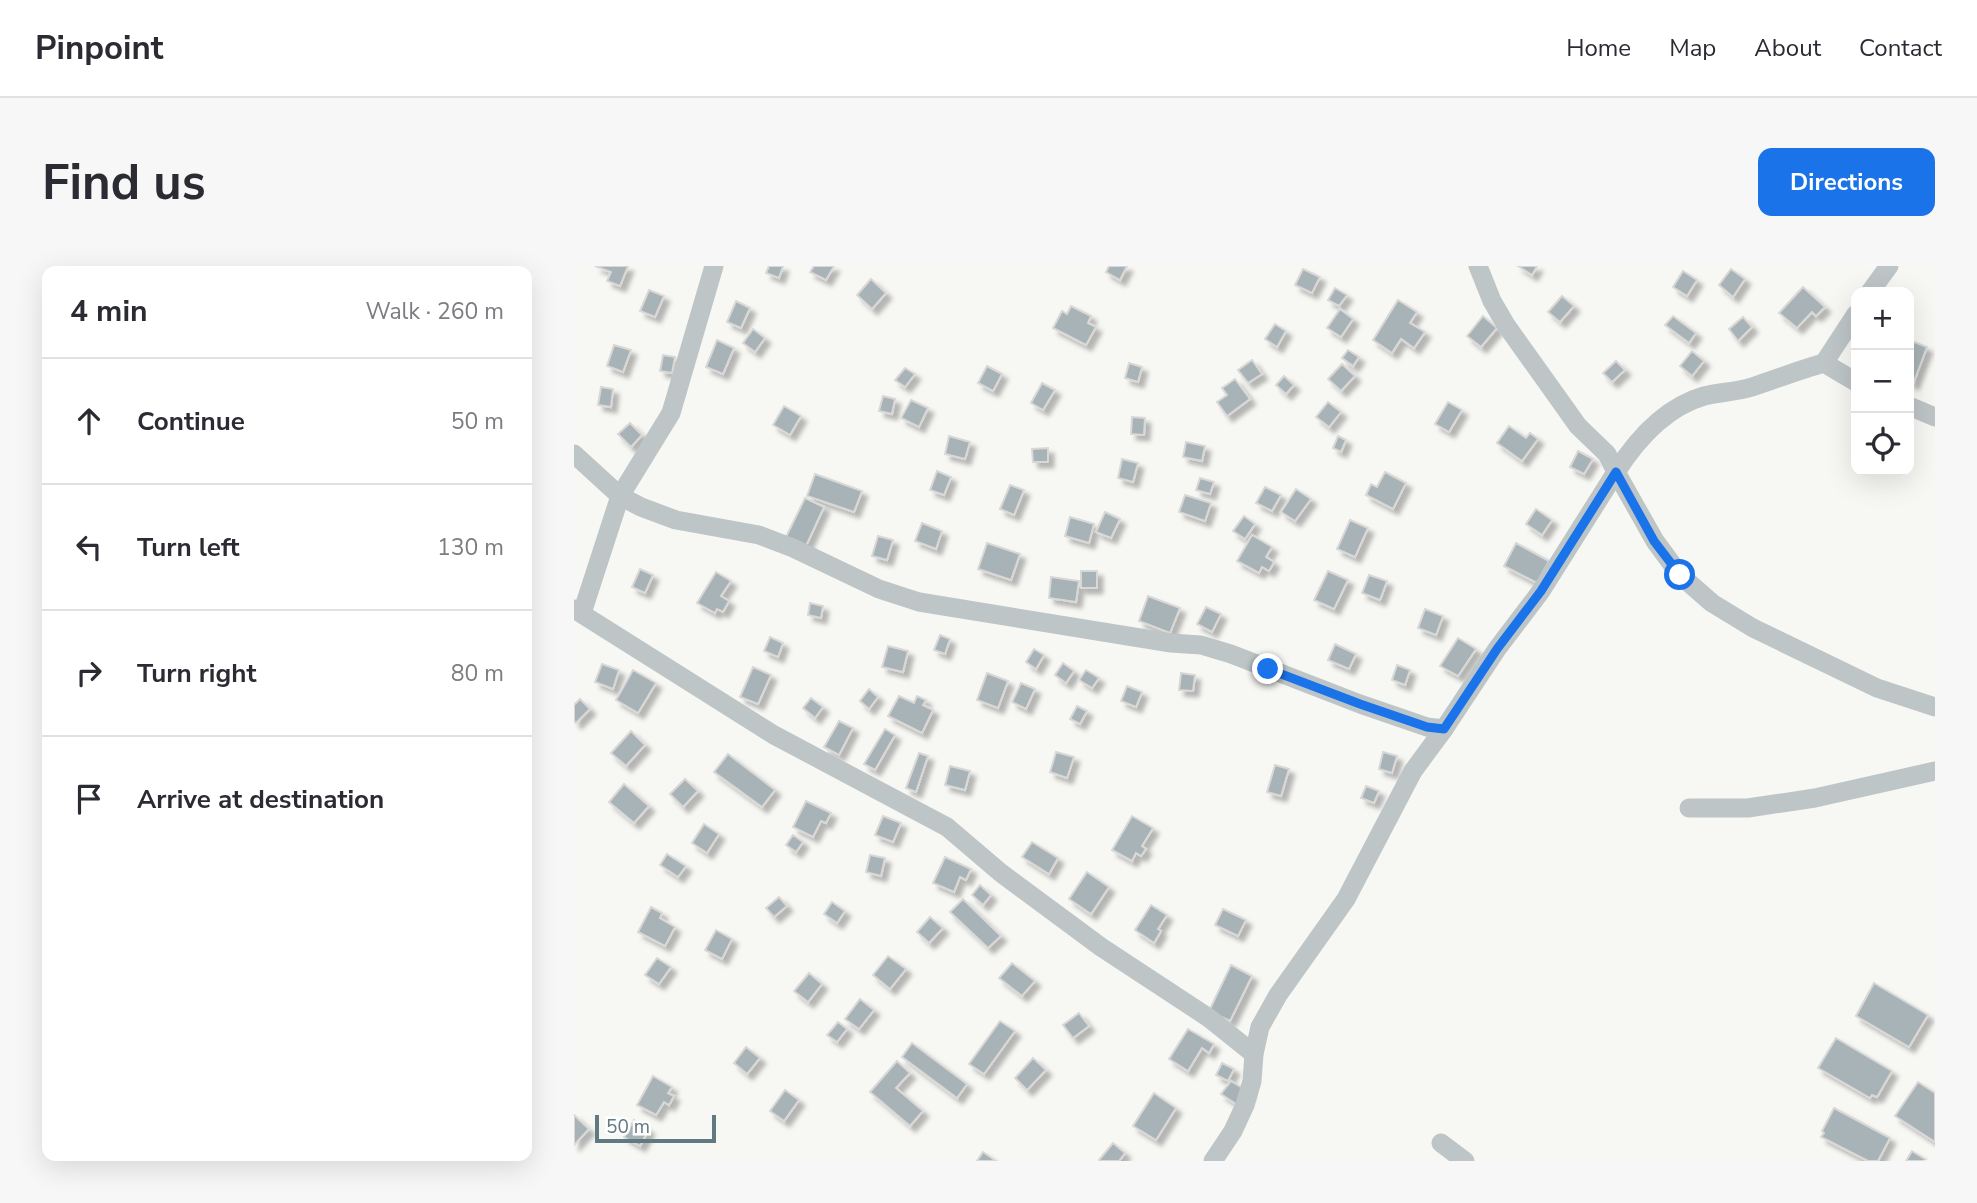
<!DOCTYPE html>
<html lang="en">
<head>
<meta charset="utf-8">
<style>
  body { margin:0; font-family:"Nunito Sans",sans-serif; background:#f7f7f7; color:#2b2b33 }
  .controls { position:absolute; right:21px; top:21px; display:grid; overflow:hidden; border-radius:14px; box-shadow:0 7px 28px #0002 }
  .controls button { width:63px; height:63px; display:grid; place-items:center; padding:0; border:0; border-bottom:2px solid #e1e1e2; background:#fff; color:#2b2b33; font:35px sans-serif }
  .scale { position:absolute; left:21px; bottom:18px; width:121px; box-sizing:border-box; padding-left:7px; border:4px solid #617981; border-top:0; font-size:19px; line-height:24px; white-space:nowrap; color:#617981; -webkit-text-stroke:5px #fff; paint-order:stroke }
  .stop { position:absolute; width:21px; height:21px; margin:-16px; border:5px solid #1a73e8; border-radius:50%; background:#fff }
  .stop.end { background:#1a73e8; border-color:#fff; box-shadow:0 2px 7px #0008 }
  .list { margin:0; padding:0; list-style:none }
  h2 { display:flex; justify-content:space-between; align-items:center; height:91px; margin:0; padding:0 28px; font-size:30px }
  h2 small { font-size:23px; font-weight:400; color:#7c7c81 }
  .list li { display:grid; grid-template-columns:46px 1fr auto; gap:21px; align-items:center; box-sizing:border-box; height:126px; padding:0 28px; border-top:2px solid #e1e1e2 }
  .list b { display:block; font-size:26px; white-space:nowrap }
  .list em { font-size:23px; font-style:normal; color:#7c7c81 }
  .icon { flex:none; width:38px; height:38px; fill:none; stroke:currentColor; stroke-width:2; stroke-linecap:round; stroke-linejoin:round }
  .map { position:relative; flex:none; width:1361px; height:895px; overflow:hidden; border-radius:14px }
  header { display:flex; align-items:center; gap:42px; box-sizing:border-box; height:98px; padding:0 35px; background:#fff; border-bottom:2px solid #e1e1e2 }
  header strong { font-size:33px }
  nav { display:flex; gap:38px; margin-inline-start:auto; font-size:24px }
  .intro { display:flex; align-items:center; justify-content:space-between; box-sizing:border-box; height:168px; padding:0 42px }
  h1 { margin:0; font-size:49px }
  .button { padding:18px 32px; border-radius:14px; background:#1a73e8; color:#fff; font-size:24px; font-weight:700 }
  main { display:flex; gap:42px; padding:0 42px }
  aside { flex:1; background:#fff; border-radius:14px; box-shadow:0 7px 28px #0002 }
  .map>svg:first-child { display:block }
  .building { fill:#a7b3b6; stroke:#d9d8d7; stroke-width:2; filter:url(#shadow) }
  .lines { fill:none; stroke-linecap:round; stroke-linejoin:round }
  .minor { stroke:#bec5c7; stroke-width:19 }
  .route { stroke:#1a73e8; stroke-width:9 }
</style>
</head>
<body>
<header>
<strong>Pinpoint</strong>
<nav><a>Home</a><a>Map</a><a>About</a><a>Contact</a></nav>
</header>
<div class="intro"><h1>Find us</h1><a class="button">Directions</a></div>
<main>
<aside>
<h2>4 min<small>Walk · 260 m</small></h2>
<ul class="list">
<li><svg class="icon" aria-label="ahead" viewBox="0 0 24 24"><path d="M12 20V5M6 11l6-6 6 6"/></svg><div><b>Continue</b></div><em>50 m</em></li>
<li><svg class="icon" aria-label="left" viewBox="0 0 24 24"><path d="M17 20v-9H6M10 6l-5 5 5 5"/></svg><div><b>Turn left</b></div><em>130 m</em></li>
<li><svg class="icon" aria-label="right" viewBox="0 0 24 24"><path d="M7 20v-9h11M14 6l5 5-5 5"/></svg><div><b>Turn right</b></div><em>80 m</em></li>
<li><svg class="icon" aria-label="arrive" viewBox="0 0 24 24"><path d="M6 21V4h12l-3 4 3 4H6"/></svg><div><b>Arrive at destination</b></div></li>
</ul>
</aside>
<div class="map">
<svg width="1361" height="895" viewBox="0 0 1361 895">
  <defs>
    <filter id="shadow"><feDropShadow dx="5.5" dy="5.5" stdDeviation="2" flood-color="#0004"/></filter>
  </defs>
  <rect width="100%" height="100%" fill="#f7f7f4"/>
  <g class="building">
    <polygon points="21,0 54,0 46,20 33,15 37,6"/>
    <polygon points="195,0 209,0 205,12 192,7"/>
    <polygon points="240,0 260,0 252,14 236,6"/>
    <polygon points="535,0 553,0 546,14 532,6"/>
    <polygon points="944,0 963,0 958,9"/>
    <polygon points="729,3 746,11 738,27 721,19"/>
    <polygon points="1157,3 1171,13 1159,31 1145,19"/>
    <polygon points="1109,5 1123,14 1113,30 1099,21"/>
    <polygon points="297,13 312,27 298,43 283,29"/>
    <polygon points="1229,21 1251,41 1242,50 1238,46 1223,62 1205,47"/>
    <polygon points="761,22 773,29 765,40 754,34"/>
    <polygon points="75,24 90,30 81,51 66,45"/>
    <polygon points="988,30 1000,40 986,56 974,46"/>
    <polygon points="824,34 843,46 836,57 851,66 840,82 827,73 818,87 799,74"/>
    <polygon points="162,35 176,42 167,62 153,56"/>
    <polygon points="497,40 517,50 514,57 522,61 512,79 479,62 488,45 493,48"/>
    <polygon points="766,43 779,53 767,71 753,62"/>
    <polygon points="909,50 923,62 907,81 893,70"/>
    <polygon points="1099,50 1122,67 1115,77 1091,59"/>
    <polygon points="1169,51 1178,61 1164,75 1155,63"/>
    <polygon points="701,58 712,65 703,81 691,73"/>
    <polygon points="179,63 191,72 181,86 169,77"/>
    <polygon points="143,74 160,82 149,108 132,101"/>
    <polygon points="1335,74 1353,81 1339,118 1335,116"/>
    <polygon points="40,79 57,84 49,106 33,100"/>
    <polygon points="774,84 785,91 779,100 768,92"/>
    <polygon points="1118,85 1130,95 1118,110 1106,100"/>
    <polygon points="89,89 101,91 98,107 86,105"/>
    <polygon points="678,94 688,108 674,117 664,104"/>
    <polygon points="1042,95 1051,104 1038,116 1029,107"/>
    <polygon points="555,97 568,101 564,116 551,112"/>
    <polygon points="768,98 781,110 767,125 754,113"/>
    <polygon points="413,100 428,108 419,125 404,117"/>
    <polygon points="331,102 341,108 331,121 321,114"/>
    <polygon points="710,110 720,119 712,128 702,119"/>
    <polygon points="661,113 676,133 653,150 643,136 653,129 648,122"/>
    <polygon points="468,117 481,124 469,144 457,137"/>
    <polygon points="27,121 39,123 37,141 24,139"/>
    <polygon points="309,130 321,133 318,148 305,145"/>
    <polygon points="337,134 354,142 345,161 327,152"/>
    <polygon points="754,136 767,146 755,161 742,151"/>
    <polygon points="874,136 888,144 875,166 861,158"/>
    <polygon points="210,140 227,150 216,169 199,159"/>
    <polygon points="558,151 571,152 570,169 557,168"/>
    <polygon points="56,157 68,169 57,181 44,168"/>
    <polygon points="935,160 952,172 956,167 964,173 948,195 923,177"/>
    <polygon points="375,170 396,176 391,193 371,188"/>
    <polygon points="764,170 772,174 767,186 759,182"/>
    <polygon points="612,176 631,180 628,195 609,191"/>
    <polygon points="474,182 474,196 459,196 458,183"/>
    <polygon points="1004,185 1019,193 1010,208 996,201"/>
    <polygon points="548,193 564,197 559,216 544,212"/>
    <polygon points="363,205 377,211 370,229 356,224"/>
    <polygon points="811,206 832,217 819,243 792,229 797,218 803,221"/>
    <polygon points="241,208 288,225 280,246 233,230"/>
    <polygon points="626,212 640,216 636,228 622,224"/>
    <polygon points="436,219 450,224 440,249 426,243"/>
    <polygon points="691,221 707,229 698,245 682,237"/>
    <polygon points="722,223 737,233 721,255 707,246"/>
    <polygon points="611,229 637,237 631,255 605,246"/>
    <polygon points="231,232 250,241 232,280 212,271"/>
    <polygon points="962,243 978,254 968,269 952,258"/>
    <polygon points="531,246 546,253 537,272 522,266"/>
    <polygon points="670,250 681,258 671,273 659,265"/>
    <polygon points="496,251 520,258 515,277 491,270"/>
    <polygon points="776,254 794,262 781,291 763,283"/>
    <polygon points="348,257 368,265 362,283 341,275"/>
    <polygon points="678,269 698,281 692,291 700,296 695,305 688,301 685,307 663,295"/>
    <polygon points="304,270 319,274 313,294 298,290"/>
    <polygon points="413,277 446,288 437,314 404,303"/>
    <polygon points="942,277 975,295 963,317 930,300"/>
    <polygon points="66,303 79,309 71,327 58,321"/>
    <rect x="507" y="305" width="16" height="17"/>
    <polygon points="754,305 774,314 760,343 740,334"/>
    <polygon points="142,306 157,315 147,330 155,335 149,346 143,343 141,347 123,337"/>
    <polygon points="795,309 813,315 806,334 788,327"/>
    <polygon points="477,311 505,315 502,336 475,332"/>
    <polygon points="574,330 606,342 596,367 565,355"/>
    <polygon points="236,337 249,340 247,352 234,349"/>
    <polygon points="632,341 647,348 638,366 623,358"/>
    <polygon points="851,343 869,350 862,369 844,362"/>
    <polygon points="366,369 376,373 371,388 360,384"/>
    <polygon points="196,371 209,377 204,391 190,385"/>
    <polygon points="884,372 902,383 884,410 866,400"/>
    <polygon points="761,378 782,388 775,403 754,394"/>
    <polygon points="314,380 334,385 329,406 308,401"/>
    <polygon points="460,383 470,389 462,403 452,396"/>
    <polygon points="489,397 500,405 492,417 481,409"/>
    <polygon points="28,398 45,404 39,423 21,416"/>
    <polygon points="823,399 836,404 831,419 818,414"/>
    <polygon points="179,401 197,409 184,438 166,431"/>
    <polygon points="59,404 82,417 64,447 42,434"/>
    <polygon points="512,404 525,412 518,422 505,414"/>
    <polygon points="413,407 434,415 424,442 403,434"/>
    <polygon points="607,407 621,409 619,425 605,424"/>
    <polygon points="447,417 461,423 452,443 438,436"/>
    <polygon points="553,420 568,426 562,441 547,435"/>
    <polygon points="295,423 304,431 295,443 286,435"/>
    <polygon points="325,430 340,437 343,430 352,434 349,439 359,444 348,467 314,450"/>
    <polygon points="237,432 249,441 241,452 229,442"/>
    <polygon points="6,433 16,443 2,457 0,455 0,439"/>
    <polygon points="503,440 513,445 506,458 496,453"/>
    <polygon points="265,455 279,462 265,489 250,481"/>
    <polygon points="311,463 321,469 301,504 290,498"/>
    <polygon points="57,465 71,479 52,500 37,487"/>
    <polygon points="482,486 500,491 493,512 476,506"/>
    <polygon points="809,486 823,490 818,507 805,503"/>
    <polygon points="345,487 354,490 342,526 332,522"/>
    <polygon points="154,488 201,524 188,541 140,506"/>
    <polygon points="701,499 715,503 707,530 693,526"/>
    <polygon points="376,500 396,505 391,524 371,519"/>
    <polygon points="111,513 124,525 109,541 96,528"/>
    <polygon points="50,518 75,540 60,557 35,536"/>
    <polygon points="792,520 805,525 800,537 787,532"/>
    <polygon points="232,535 257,547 252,557 247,555 239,571 219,561"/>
    <polygon points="309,550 327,557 319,576 301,569"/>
    <polygon points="558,550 579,562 568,580 572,583 567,590 562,587 558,595 538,584"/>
    <polygon points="130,558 145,568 133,587 118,577"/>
    <polygon points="219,569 229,576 222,586 212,579"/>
    <polygon points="458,576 484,592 475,608 448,591"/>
    <polygon points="93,588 112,600 104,611 86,599"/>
    <polygon points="296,589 311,592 307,610 292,606"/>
    <polygon points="371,591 397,603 392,614 386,611 380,626 359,617"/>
    <polygon points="513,606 535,621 517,648 495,633"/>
    <polygon points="406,619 417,629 409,639 398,629"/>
    <polygon points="205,631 213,640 200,651 192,642"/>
    <polygon points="389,633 427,670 414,682 376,646"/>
    <polygon points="258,636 271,645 263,657 250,648"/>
    <polygon points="577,639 593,649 584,663 587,665 580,677 561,664"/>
    <polygon points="77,641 88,647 86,652 101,661 91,680 64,666"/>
    <polygon points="649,643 672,654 664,670 641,659"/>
    <polygon points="356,651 369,662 355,677 343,666"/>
    <polygon points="142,664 158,673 148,693 131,684"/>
    <polygon points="314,690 332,703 316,723 299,709"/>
    <polygon points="83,692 97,701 85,718 71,709"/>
    <polygon points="438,697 461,715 448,730 425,712"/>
    <polygon points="657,699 678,710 656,755 635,745"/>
    <polygon points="235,707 248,718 234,736 220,725"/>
    <polygon points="1300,717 1354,749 1335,781 1282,750"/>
    <polygon points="286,733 300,744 285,763 271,753"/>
    <polygon points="505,747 515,760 499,772 489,759"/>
    <polygon points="426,755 441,765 410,808 395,798"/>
    <polygon points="264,756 273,763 263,776 253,769"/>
    <polygon points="614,763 640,778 635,787 628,782 614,805 595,793"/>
    <polygon points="1262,772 1318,805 1303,831 1298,829 1296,832 1244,802"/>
    <polygon points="338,777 393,818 383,832 328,791"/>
    <polygon points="172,781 186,792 173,808 160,797"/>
    <polygon points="459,792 472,804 453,824 441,812"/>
    <polygon points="323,795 336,807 322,822 349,845 336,860 296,826"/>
    <polygon points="648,797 660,803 654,815 642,809"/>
    <polygon points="79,810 98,821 94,827 100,830 95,839 90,836 82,849 63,839"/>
    <polygon points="657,815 675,826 665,840 647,828"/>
    <polygon points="1344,816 1361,827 1361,876 1321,850"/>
    <polygon points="211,824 225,834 210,855 196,845"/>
    <polygon points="580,827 602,842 582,874 559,860"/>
    <polygon points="1260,842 1316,872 1304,895 1294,895 1247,871 1250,867 1248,865"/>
    <polygon points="0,849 15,863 0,879"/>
    <polygon points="60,854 75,863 66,880 50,871"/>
    <polygon points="539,877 551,887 545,895 527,895 525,894"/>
    <polygon points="1338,885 1354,895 1332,895"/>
    <polygon points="409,886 422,895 403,895"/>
  </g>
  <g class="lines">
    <g class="minor">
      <path d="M904,0l14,35 14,24 72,101 29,28 9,18c21,-33 50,-65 88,-76 16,-4 32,-4 48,-9 24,-8 47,-17 72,-24l32,19"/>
      <polyline points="1296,26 1315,0"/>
      <polyline points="1250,97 1282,48"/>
      <polyline points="1335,140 1361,151"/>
      <polyline points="0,188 46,230 67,241 102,254 185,269 219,282 305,323 345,336 597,377 627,379 657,388 786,438 853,461 870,463 923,383 967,325 1042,206 1081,275 1106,309 1138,337 1179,362 1303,422 1361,441"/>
      <polyline points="0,343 200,469 373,561 427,607 527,681 635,752 680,788"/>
      <polyline points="8,347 46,230 97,147 140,0"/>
      <polyline points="1115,542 1174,542 1241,532 1361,505"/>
      <polyline points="867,877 891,895"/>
      <polyline points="639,895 659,865 671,839 678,815 680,788 686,761 704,729 772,633 839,505 870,463"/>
    </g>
  </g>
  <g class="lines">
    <polyline class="route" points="694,403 786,438 853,461 870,463 923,383 967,325 1042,206 1080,275 1106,309"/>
  </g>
</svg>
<div class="controls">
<button>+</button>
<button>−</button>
<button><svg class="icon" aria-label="locate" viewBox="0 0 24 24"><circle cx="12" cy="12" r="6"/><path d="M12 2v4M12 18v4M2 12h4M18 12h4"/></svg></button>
</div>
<div class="scale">50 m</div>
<div class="stop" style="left:1106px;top:309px"></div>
<div class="stop end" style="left:694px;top:403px"></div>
</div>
</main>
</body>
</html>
